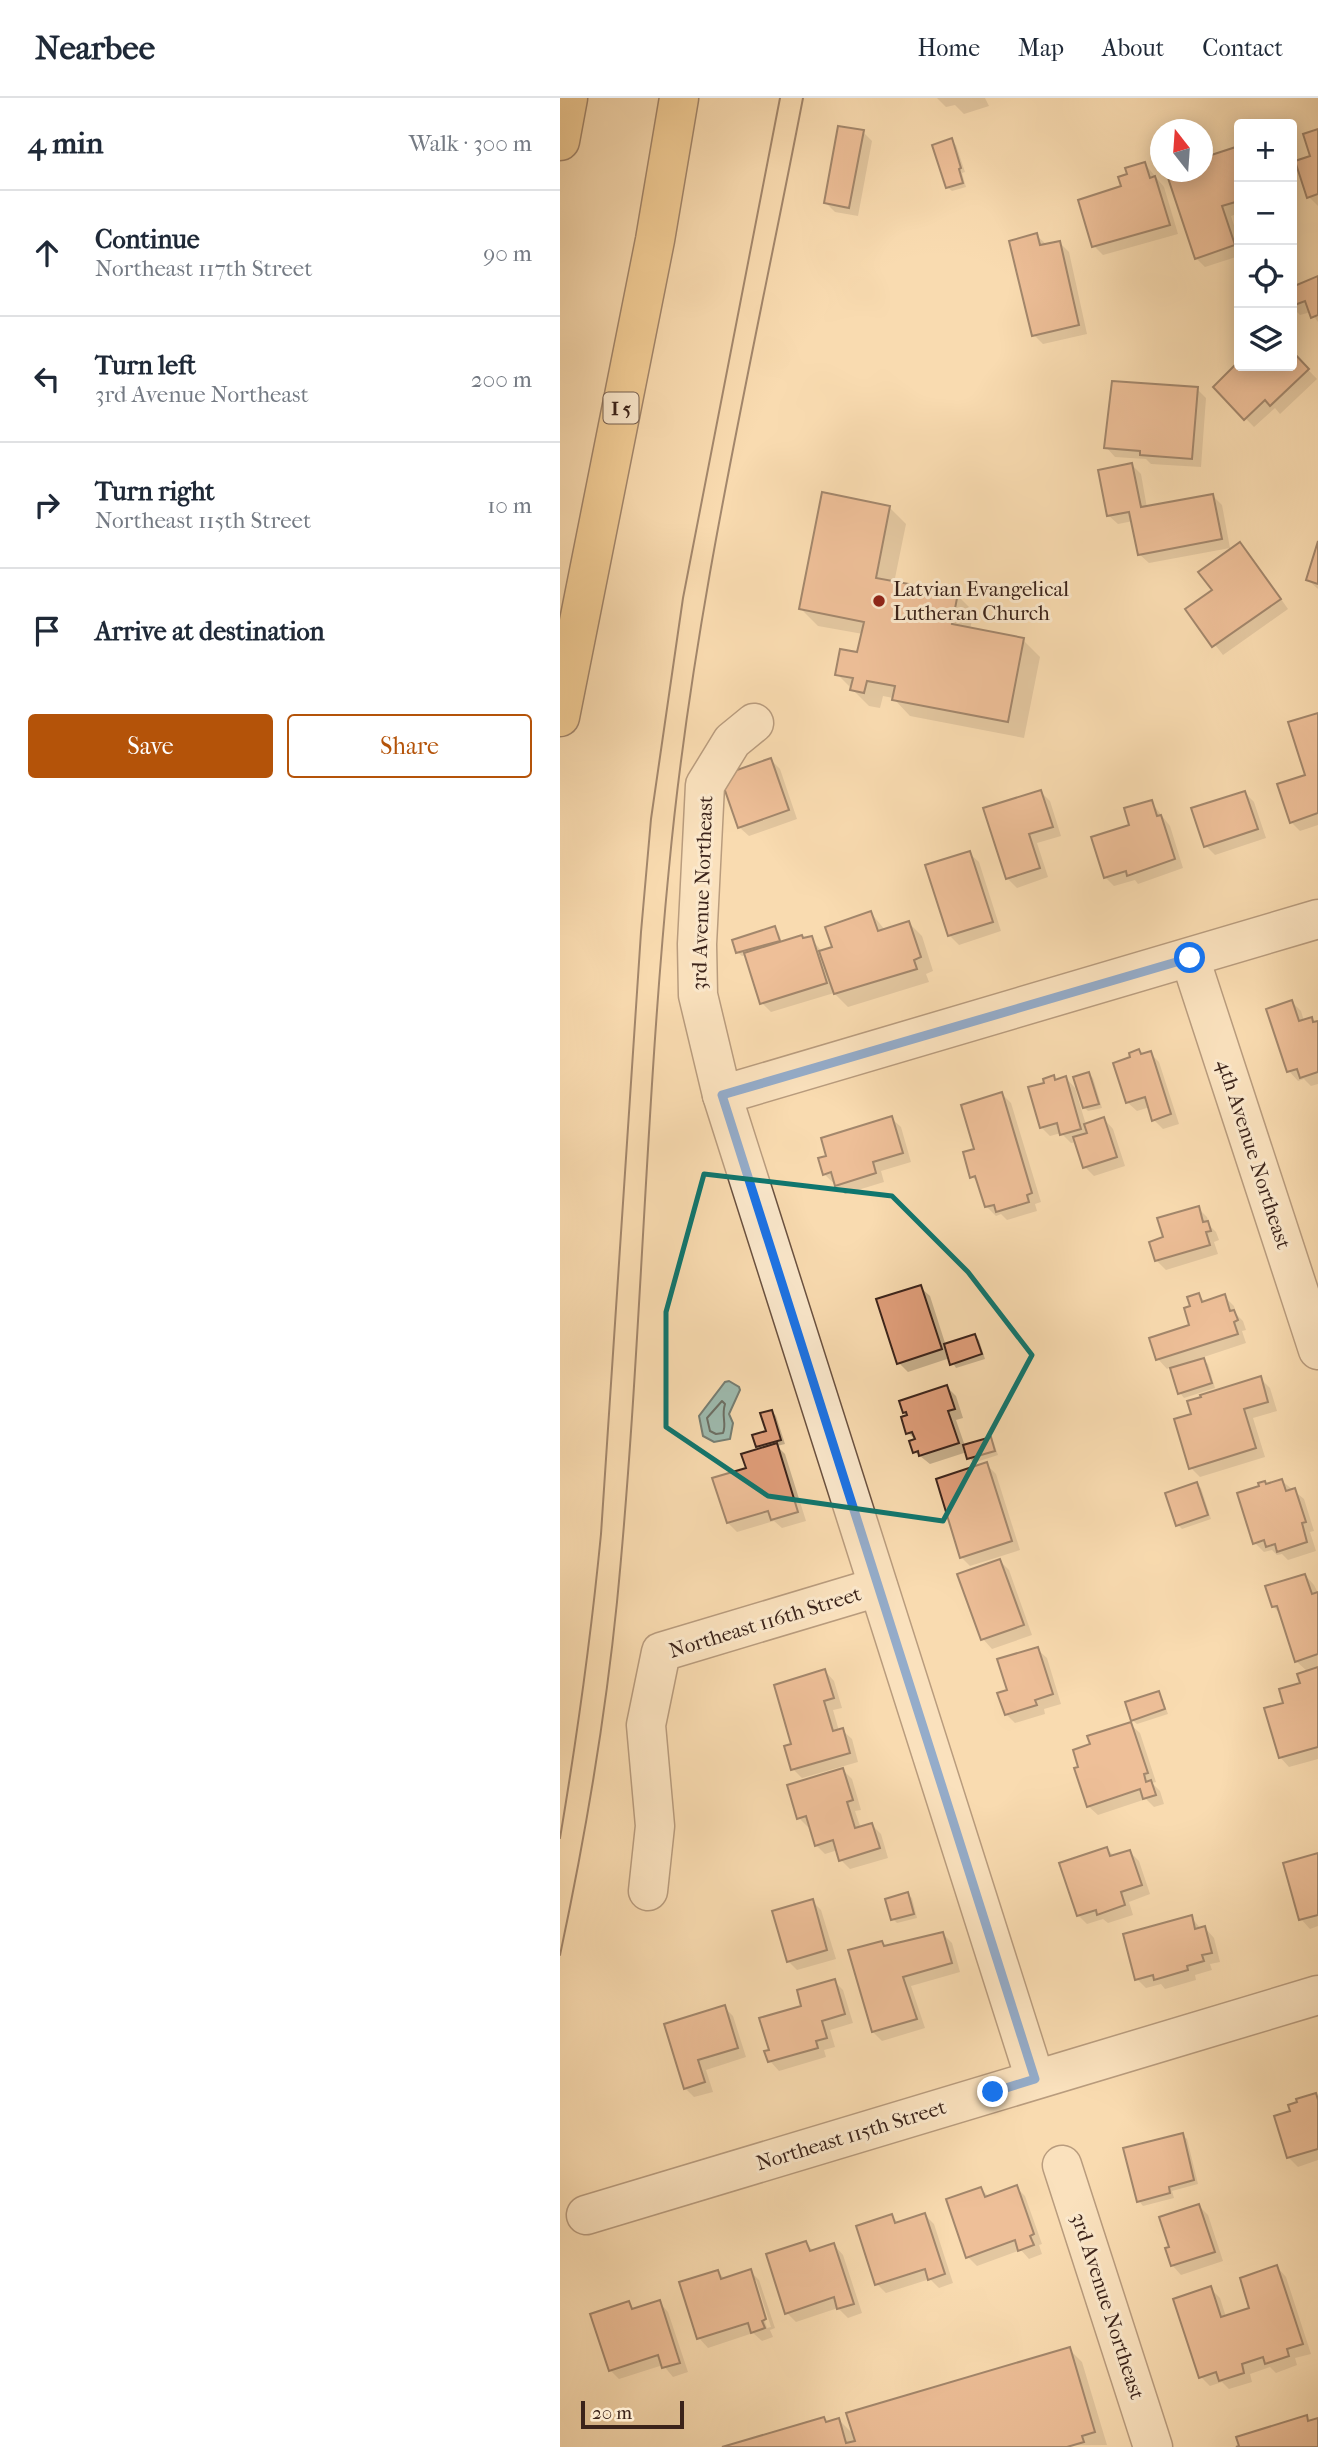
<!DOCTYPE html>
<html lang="en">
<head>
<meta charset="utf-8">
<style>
  body { margin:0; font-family:"IM FELL French Canon",serif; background:#f2f2f3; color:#1f2937 }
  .controls { position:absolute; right:21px; top:21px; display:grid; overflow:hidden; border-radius:7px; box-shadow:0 4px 18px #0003 }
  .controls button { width:63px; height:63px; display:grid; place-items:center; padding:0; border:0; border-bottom:2px solid #e0e1e3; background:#fff; color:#1f2937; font:35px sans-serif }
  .compass { position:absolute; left:590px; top:21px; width:63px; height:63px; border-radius:50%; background:#fff; box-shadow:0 4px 18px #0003; rotate:343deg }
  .scale { position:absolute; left:21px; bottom:18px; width:103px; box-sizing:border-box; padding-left:7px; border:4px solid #3b231a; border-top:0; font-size:19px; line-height:24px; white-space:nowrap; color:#3b231a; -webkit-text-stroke:5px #fbe8cc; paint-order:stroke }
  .stop { position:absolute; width:21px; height:21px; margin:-16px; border:5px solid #1a73e8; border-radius:50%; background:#fff }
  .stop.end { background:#1a73e8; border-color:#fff; box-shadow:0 2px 7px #0008 }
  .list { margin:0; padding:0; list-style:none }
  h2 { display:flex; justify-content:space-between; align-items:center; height:91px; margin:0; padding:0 28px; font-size:30px }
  h2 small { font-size:23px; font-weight:400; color:#747a83 }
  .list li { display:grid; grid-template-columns:46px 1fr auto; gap:21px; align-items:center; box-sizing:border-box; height:126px; padding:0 28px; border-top:2px solid #e0e1e3 }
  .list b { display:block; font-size:26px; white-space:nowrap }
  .list p { margin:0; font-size:23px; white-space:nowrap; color:#747a83 }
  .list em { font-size:23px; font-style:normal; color:#747a83 }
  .actions { display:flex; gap:14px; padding:21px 28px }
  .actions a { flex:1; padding:16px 0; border:2px solid #b45309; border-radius:7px; text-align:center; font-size:24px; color:#b45309 }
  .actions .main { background:#b45309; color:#fff }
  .icon { flex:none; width:38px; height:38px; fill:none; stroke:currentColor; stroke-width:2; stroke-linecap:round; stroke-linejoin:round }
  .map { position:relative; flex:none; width:758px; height:2349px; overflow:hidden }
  header { display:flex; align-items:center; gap:42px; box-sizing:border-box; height:98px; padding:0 35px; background:#fff; border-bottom:2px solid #e0e1e3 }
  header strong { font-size:33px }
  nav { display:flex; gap:38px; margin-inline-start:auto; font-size:24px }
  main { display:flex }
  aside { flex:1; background:#fff }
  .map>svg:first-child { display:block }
  .water { fill:#9ebbaf; stroke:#767e73; stroke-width:2 }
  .shadow { fill:#0003; fill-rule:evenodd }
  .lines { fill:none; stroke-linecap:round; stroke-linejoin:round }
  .shore { stroke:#6c6f64; stroke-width:2 }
  .building { fill:#e09e7a; stroke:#3b231a; stroke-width:2 }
  .minor-casing { stroke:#6a5140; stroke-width:41 }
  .highway-casing { stroke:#3b231a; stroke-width:41 }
  .minor { stroke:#fbe8cc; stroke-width:38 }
  .highway { stroke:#ecbe78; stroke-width:38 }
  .tram { stroke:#3b231a; stroke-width:2 }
  .route { stroke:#1a73e8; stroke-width:9 }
  .marked { fill:none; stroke:#0f766e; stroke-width:5; stroke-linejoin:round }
  .poi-dot { fill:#8f2418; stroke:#fbe8cc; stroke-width:2.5 }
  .labels { text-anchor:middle; stroke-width:6; stroke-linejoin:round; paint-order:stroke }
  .shield { fill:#fbe8cc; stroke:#755e4f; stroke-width:2 }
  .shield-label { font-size:19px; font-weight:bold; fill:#3b231a }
  .poi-label { font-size:21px; fill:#3b231a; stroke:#fbe8cc; text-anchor:start }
  .street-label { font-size:21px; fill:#3b231a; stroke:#fbe8cc }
</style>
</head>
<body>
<header>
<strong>Nearbee</strong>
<nav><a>Home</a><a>Map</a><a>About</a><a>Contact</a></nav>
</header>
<main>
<aside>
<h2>4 min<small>Walk · 300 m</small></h2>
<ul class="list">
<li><svg class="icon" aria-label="ahead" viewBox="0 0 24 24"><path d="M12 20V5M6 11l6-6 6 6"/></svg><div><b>Continue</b><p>Northeast 117th Street</p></div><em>90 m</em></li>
<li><svg class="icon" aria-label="left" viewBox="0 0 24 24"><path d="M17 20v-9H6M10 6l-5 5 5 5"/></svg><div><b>Turn left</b><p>3rd Avenue Northeast</p></div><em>200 m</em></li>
<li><svg class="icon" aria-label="right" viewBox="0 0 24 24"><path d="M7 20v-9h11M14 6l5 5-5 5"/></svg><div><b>Turn right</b><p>Northeast 115th Street</p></div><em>10 m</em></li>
<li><svg class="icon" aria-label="arrive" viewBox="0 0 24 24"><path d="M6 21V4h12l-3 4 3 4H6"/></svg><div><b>Arrive at destination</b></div></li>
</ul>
<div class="actions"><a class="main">Save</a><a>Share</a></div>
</aside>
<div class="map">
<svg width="758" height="2349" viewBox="0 0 758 2349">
  <rect width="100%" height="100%" fill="#f9dbb0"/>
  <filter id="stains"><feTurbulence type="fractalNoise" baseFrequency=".00286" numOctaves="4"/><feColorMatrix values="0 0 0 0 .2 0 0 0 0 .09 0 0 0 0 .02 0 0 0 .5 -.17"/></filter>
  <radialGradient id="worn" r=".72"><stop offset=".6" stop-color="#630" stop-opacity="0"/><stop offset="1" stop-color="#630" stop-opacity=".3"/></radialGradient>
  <polygon class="water" points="169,1283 179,1289 180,1292 169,1316 173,1325 170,1341 154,1344 143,1338 139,1318 165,1284"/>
  <g class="shadow">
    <polygon points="377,0 425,0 429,8 404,16 395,7 386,9"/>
    <polygon points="758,33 758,108 749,99"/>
    <polygon points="303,34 312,43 298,118 275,114 266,105"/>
    <polygon points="391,42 396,47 405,74 402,75 406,89 392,93 387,89"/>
    <polygon points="679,50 679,115 671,118 679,144 679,158 645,169 636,160 609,75 642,74 642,62"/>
    <polygon points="585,66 604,89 618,136 543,157 534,148 563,90"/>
    <polygon points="476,137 486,146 499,144 509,154 527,236 483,246 474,237"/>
    <polygon points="758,180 758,224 751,214 740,217 732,209 732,190"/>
    <polygon points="732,255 757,281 720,316 715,310 694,329 655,289 679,266 679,268 732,268"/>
    <polygon points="637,291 646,300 641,369 591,366 586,361 555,359 546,349"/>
    <polygon points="572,367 581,376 587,410 653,398 662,407 670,450 589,465 579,456 573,423 558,426 548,417"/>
    <polygon points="329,409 346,426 334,485 397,497 414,514 410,531 463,542 480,559 464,640 350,618 333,600 323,598 320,610 309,608 277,576 299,556 303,536 258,528 241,511"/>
    <polygon points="680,446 689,455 728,511 663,557 627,511 654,492"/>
    <polygon points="758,449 758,491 748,482"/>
    <polygon points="758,617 758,727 740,733 731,724 747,679"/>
    <polygon points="211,662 220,671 237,721 189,738 179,729"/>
    <polygon points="481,694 490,703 501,738 477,745 488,779 457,790 447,780"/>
    <polygon points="685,695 694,704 706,740 655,757 646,748"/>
    <polygon points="591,704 610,728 623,770 578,786 575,782 554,788 545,779 572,728"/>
    <polygon points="409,755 419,764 441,833 399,847 390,838 367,768"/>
    <polygon points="311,815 325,832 349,825 362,838 373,873 366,876 369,884 288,909 274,895 211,914 202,905 187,857 182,858 177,854 215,830 219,835 222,845 251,840 262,854 274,850"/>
    <polygon points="732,904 741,913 744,923 751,921 758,925 758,986 751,988 744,981 738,983 729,973"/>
    <polygon points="579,953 583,957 590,955 599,964 619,1026 603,1031 594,1022 590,1009 577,1013 567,1004 572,960"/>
    <polygon points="529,976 533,980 542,1010 528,1013 524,1009"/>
    <polygon points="494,979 498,983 506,980 515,990 526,1027 544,1021 553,1031 565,1068 534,1078 525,1069 517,1044 511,1045 501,1035 490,1038 481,1029 486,986"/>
    <polygon points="442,996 451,1005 481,1104 475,1106 477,1113 447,1122 441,1116 436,1118 426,1108 420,1086 412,1079"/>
    <polygon points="331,1020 341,1029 351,1064 321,1073 324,1084 285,1096 264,1076"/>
    <polygon points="638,1110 647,1119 650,1128 656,1134 659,1142 654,1144 658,1156 606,1172 596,1162"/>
    <polygon points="360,1189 370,1198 386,1248 415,1238 419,1242 425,1261 396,1270 390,1260 348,1274 339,1265"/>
    <polygon points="639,1197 646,1205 664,1198 674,1208 676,1216 683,1223 686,1232 682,1233 686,1245 641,1260 648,1266 655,1290 624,1300 620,1295 611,1269 607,1271 598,1261 632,1228 632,1209"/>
    <polygon points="700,1280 710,1290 717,1313 693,1320 705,1359 640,1379 631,1370 633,1318"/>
    <polygon points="387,1289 396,1298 403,1320 396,1322 405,1348 430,1341 434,1345 438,1357 413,1365 407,1354 370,1366 355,1354 356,1342 348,1335 349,1318 345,1314"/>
    <polygon points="212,1313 216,1318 225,1346 217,1348 225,1356 246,1423 222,1430 214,1423 177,1434 168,1425 188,1371 201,1352 197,1348 208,1334"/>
    <polygon points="426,1366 436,1376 460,1452 410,1468 401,1459"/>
    <polygon points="722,1383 744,1401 754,1433 750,1434 756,1453 728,1462 722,1456 717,1457 712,1452 704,1454 695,1445 707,1388"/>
    <polygon points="636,1386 641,1390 651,1421 622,1431 618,1427"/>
    <polygon points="440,1463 449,1472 472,1537 432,1551 423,1541"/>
    <polygon points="745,1477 754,1487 758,1495 758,1661 729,1669 720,1659 725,1606 742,1586 748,1574 736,1563 721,1517 713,1508"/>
    <polygon points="477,1551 487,1560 501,1606 484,1611 485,1616 455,1625 446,1616 449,1593"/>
    <polygon points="265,1573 274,1583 282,1610 273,1612 279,1633 282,1632 292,1641 298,1664 242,1680 233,1671 233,1647"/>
    <polygon points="598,1595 602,1600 608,1616 577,1626 572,1622"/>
    <polygon points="570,1626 580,1635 596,1684 592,1685 600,1693 604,1706 594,1709 586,1701 538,1717 528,1708 520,1670 532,1647"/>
    <polygon points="283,1672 292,1681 301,1712 295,1713 301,1731 312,1727 321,1736 328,1760 290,1771 281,1762 278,1752 265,1756 256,1747 250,1728 248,1729 239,1720"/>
    <polygon points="547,1751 555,1759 570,1754 579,1763 590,1796 569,1804 573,1817 548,1825 543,1821 527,1826 518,1817"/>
    <polygon points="758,1757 758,1828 750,1831 741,1821"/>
    <polygon points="347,1796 352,1800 357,1820 337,1825 333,1821"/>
    <polygon points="252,1803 261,1812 276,1861 237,1872 228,1863"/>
    <polygon points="631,1819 641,1831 645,1830 654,1840 660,1864 650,1866 652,1872 635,1877 636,1882 605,1891 601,1886 586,1890 577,1881"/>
    <polygon points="383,1836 392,1845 400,1874 351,1888 365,1930 322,1943 313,1934 321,1845 326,1849"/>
    <polygon points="274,1883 283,1892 293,1925 270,1932 275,1949 264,1952 266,1959 219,1973 210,1963 211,1953 243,1909"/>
    <polygon points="164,1909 173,1918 186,1959 146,1972 153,1994 134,1999 125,1990 106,1927"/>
    <polygon points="755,1997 758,2000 758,2062 738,2069 728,2059 732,2014"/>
    <polygon points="622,2037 627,2041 638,2086 612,2093 614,2100 583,2108 579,2103"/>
    <polygon points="456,2089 465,2098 482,2146 479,2147 482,2156 469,2161 461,2152 417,2168 408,2159 421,2091 429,2099"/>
    <polygon points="639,2108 648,2117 663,2163 621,2177 612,2167 611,2149"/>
    <polygon points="365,2117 374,2126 393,2185 379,2190 370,2181 326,2195 317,2186 332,2118 339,2126"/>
    <polygon points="245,2145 255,2154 274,2147 283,2157 302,2215 288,2220 278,2210 236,2224 227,2215"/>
    <polygon points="717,2169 726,2179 751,2256 735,2260 737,2267 716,2275 710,2269 690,2276 692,2284 669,2291 662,2284 650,2288 641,2279 650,2190 660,2200 666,2219 691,2211"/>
    <path d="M190,2173l9,9 16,48 -5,2 3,7 -11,4 -9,-8 -45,15 -9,-10 19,-66 7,7zM192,2182h4l15,47 -4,1z"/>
    <polygon points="99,2204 108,2214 128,2274 113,2279 103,2267 59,2281 50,2272 69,2205 75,2212"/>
    <polygon points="509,2251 522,2264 547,2347 168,2349 264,2321 268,2325 279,2322 295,2338"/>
  </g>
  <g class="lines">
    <path class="shore" d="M162,1303l3,3c-4,13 2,19 -2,29l-7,1 -6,-3 -3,-13z"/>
  </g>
  <g class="building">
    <polygon points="278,28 304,32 289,110 264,105"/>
    <polygon points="758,31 758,96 747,100 735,63 750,58 743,36"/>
    <polygon points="392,40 401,70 399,71 403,85 386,90 372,47"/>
    <polygon points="679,48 679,103 662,108 675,147 635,161 606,74 642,74 642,60"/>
    <polygon points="585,64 590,80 595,78 610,127 532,149 518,102 561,88 558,79 567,76 565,70"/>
    <polygon points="477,135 480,147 500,143 519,227 472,238 449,143"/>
    <polygon points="758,178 758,217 751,220 745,203 732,208 732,189"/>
    <polygon points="732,253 749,271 710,308 705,302 684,322 653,289 679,263 679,268 732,268"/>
    <polygon points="552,283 638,289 632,361 580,357 580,353 544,350"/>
    <polygon points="572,365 581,409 653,396 662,441 578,457 569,414 547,418 538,372"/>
    <polygon points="262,394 330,408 316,480 398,495 392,526 464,540 448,624 332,602 335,588 307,583 304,595 290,592 293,580 275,577 280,551 297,554 304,524 239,511"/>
    <polygon points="758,443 758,486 746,482"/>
    <polygon points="680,444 721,501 652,549 625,511 652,492 638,474"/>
    <polygon points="758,615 758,715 730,725 717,686 745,677 728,624"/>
    <polygon points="211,660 229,712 178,730 160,678"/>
    <polygon points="481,692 493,729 469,736 480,770 446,781 423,710"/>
    <polygon points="685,693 698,731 644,749 631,710"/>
    <polygon points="592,702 597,718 601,717 615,761 567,778 566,773 544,780 531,739 569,727 564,710"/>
    <polygon points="410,753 433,824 388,838 365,767"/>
    <polygon points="311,813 318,833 349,823 361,859 354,862 357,871 274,896 259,853 272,849 265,829"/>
    <polygon points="215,828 220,843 176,855 172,842"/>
    <polygon points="242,837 243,840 252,838 267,885 200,906 184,855"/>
    <polygon points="732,902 739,923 752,919 753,924 758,923 758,974 740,980 737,971 727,974 706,911"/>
    <polygon points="579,951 581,956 591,953 611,1016 592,1023 585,999 566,1005 553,965 570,959 569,955"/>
    <polygon points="529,974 539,1006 523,1010 513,979"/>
    <polygon points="494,977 495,982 506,978 521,1031 500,1037 497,1025 480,1030 468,989 484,985 483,981"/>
    <polygon points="442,994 472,1095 467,1097 469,1104 436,1114 434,1107 425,1109 415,1078 410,1080 403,1054 414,1051 401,1007"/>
    <polygon points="332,1018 343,1055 313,1064 316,1075 275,1088 271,1074 263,1077 258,1060 266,1058 261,1040"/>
    <polygon points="544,1019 557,1059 523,1070 513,1039 527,1035 524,1026"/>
    <polygon points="639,1108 643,1124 648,1123 651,1133 646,1134 650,1147 595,1163 589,1144 603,1139 597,1120"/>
    <polygon points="361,1187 382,1251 337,1266 316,1201"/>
    <polygon points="639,1195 642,1204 665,1196 670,1213 674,1212 678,1222 674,1224 678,1236 596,1262 589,1240 629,1227 624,1210 630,1208 627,1199"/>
    <polygon points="415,1236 422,1256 390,1267 384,1246"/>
    <polygon points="644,1260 652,1285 618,1296 610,1270"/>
    <polygon points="701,1278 708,1304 684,1311 696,1350 629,1371 614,1321 631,1316 627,1303 641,1299 640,1297"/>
    <polygon points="387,1287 395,1311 388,1313 399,1345 359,1358 358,1353 353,1355 349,1343 355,1341 352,1334 346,1336 341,1319 347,1317 346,1314 343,1315 339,1303"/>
    <polygon points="212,1312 221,1342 196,1349 192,1337 206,1333 200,1315"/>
    <polygon points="431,1339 435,1353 407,1361 403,1347"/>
    <polygon points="217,1345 238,1414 211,1422 208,1413 167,1425 152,1380 186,1370 181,1356"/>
    <polygon points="427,1364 452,1443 400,1460 376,1381"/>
    <polygon points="722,1381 726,1393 735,1390 746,1424 742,1425 747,1444 717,1454 715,1446 706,1449 704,1442 693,1446 677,1395 699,1388 698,1385 705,1383 706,1386"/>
    <polygon points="637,1384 648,1417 616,1428 605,1395"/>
    <polygon points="440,1461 464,1527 421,1542 397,1476"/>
    <polygon points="745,1476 752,1496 758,1494 758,1556 735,1564 717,1508 712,1509 705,1488"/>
    <polygon points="478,1549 493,1596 475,1602 477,1607 445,1617 437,1595 447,1592 437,1561"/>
    <polygon points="758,1569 758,1649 719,1660 704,1610 723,1605 719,1591 740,1585 737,1576"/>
    <polygon points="265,1571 274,1600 264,1603 273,1633 283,1630 290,1655 231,1672 224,1648 231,1646 214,1587"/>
    <polygon points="599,1593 605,1611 571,1623 565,1604"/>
    <polygon points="571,1624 588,1675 584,1676 586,1684 591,1682 596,1697 583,1701 580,1691 527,1709 514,1670 518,1669 513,1652 530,1646 527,1638"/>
    <polygon points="283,1670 293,1702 287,1704 295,1730 312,1725 320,1750 279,1763 273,1742 255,1748 246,1718 237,1721 227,1687"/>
    <polygon points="547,1749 550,1758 570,1752 582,1787 561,1794 565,1807 537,1817 536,1812 517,1818 499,1765"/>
    <polygon points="758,1755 758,1817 739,1822 723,1765"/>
    <polygon points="348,1794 354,1816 331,1822 325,1801"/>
    <polygon points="253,1801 267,1852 227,1864 212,1813"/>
    <polygon points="632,1817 635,1831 645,1828 652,1855 642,1857 644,1863 627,1868 628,1872 594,1882 593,1877 575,1882 563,1836"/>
    <polygon points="383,1834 392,1865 343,1879 357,1921 312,1934 288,1852 322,1843 324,1848"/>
    <polygon points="275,1881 285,1916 262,1923 267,1940 256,1943 258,1950 208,1964 204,1953 209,1952 199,1920 241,1908 237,1892"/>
    <polygon points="165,1907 178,1950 138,1962 145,1984 124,1991 104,1926"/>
    <polygon points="756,1995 758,2002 758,2051 727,2060 714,2018 730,2013 728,2007 737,2004 736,2001"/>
    <polygon points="623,2035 634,2082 609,2089 610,2095 577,2104 563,2050"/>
    <polygon points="457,2087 474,2136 470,2138 474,2147 458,2153 455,2142 406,2160 386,2101 421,2089 425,2099"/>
    <polygon points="639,2106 655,2154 611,2168 605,2150 609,2149 599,2119"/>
    <polygon points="365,2115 385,2176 368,2182 365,2171 315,2187 296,2128 332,2116 335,2125"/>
    <polygon points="246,2143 250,2153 274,2145 294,2206 277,2211 274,2199 225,2216 206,2156"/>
    <polygon points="717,2167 743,2246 727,2251 729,2258 705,2266 703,2259 682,2266 684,2275 659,2283 656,2274 639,2280 613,2201 651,2188 661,2219 689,2210 680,2180"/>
    <polygon points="191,2171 206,2221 202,2223 205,2230 191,2235 188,2225 137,2241 119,2184 158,2172 161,2181"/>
    <polygon points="100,2202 120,2265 102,2270 98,2257 49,2273 30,2216 69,2203 72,2211"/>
    <polygon points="510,2249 535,2334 522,2338 524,2344 507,2349 162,2349 264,2319 266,2324 279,2320 286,2345 295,2343 286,2315"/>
    <polygon points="747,2317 748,2323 758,2320 758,2349 676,2349 679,2348 676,2339"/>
  </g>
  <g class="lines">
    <defs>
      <g id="minor">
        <polyline points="194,625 172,643 145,687 137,846 138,897 162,997 475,1981"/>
        <polyline points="630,860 758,1252"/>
        <polyline points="162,997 758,821"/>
        <polyline points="88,1793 95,1728 86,1627 101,1554 318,1489"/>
        <polyline points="502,2067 593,2349"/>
        <polyline points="26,2117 758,1897"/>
      </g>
      <g id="highway">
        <polyline points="0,43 8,0"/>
        <polyline points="0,619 95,142 119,0"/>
      </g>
    </defs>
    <use href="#minor" class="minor-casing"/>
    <use href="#highway" class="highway-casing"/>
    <use href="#minor" class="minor"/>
    <use href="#highway" class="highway"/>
    <g class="tram">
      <path d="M0,1740c17,-101 31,-201 41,-304l40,-602 10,-113 32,-221 97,-500"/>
      <path d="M0,1857c25,-117 45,-235 57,-353 24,-244 28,-490 52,-734 24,-258 85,-515 134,-770"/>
    </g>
  </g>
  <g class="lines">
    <polyline class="route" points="433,1994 475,1981 162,997 630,860"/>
  </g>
  <path d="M0 0H758V2349H0ZM144,1076l188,22 76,76 64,83 -89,166 -175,-25 -102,-69v-115z" fill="#f9dbb0" fill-opacity=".55" fill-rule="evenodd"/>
  <path class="marked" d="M144,1076l188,22 76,76 64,83 -89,166 -175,-25 -102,-69v-115z"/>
  <circle class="poi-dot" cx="319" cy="503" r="7"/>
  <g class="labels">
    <rect class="shield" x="43.5" y="294.5" width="35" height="31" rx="5"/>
    <g class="shield-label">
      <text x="61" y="317">I 5</text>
    </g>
    <g class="poi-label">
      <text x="333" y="498">Latvian Evangelical<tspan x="333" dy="24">Lutheran Church</tspan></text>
    </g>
    <g class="street-label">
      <text transform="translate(142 795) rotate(-88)" y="7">3rd Avenue Northeast</text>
      <text transform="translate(694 1056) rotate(72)" y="7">4th Avenue Northeast</text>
      <text transform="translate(205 1524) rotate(-17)" y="7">Northeast 116th Street</text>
      <text transform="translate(291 2037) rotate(-17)" y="7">Northeast 115th Street</text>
      <text transform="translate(548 2208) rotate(72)" y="7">3rd Avenue Northeast</text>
    </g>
  </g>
  <rect width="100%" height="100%" filter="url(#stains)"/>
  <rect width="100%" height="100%" fill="url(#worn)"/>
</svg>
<div class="controls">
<button>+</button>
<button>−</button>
<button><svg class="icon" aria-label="locate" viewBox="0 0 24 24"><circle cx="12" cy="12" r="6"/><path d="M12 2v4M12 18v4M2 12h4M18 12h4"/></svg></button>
<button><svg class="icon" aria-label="layers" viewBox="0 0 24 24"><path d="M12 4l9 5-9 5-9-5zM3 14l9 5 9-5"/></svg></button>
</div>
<svg class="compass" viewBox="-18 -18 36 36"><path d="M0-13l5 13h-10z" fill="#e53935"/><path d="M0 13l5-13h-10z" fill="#747a83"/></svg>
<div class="scale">20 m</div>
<div class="stop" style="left:630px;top:860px"></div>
<div class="stop end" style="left:433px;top:1994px"></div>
</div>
</main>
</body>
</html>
